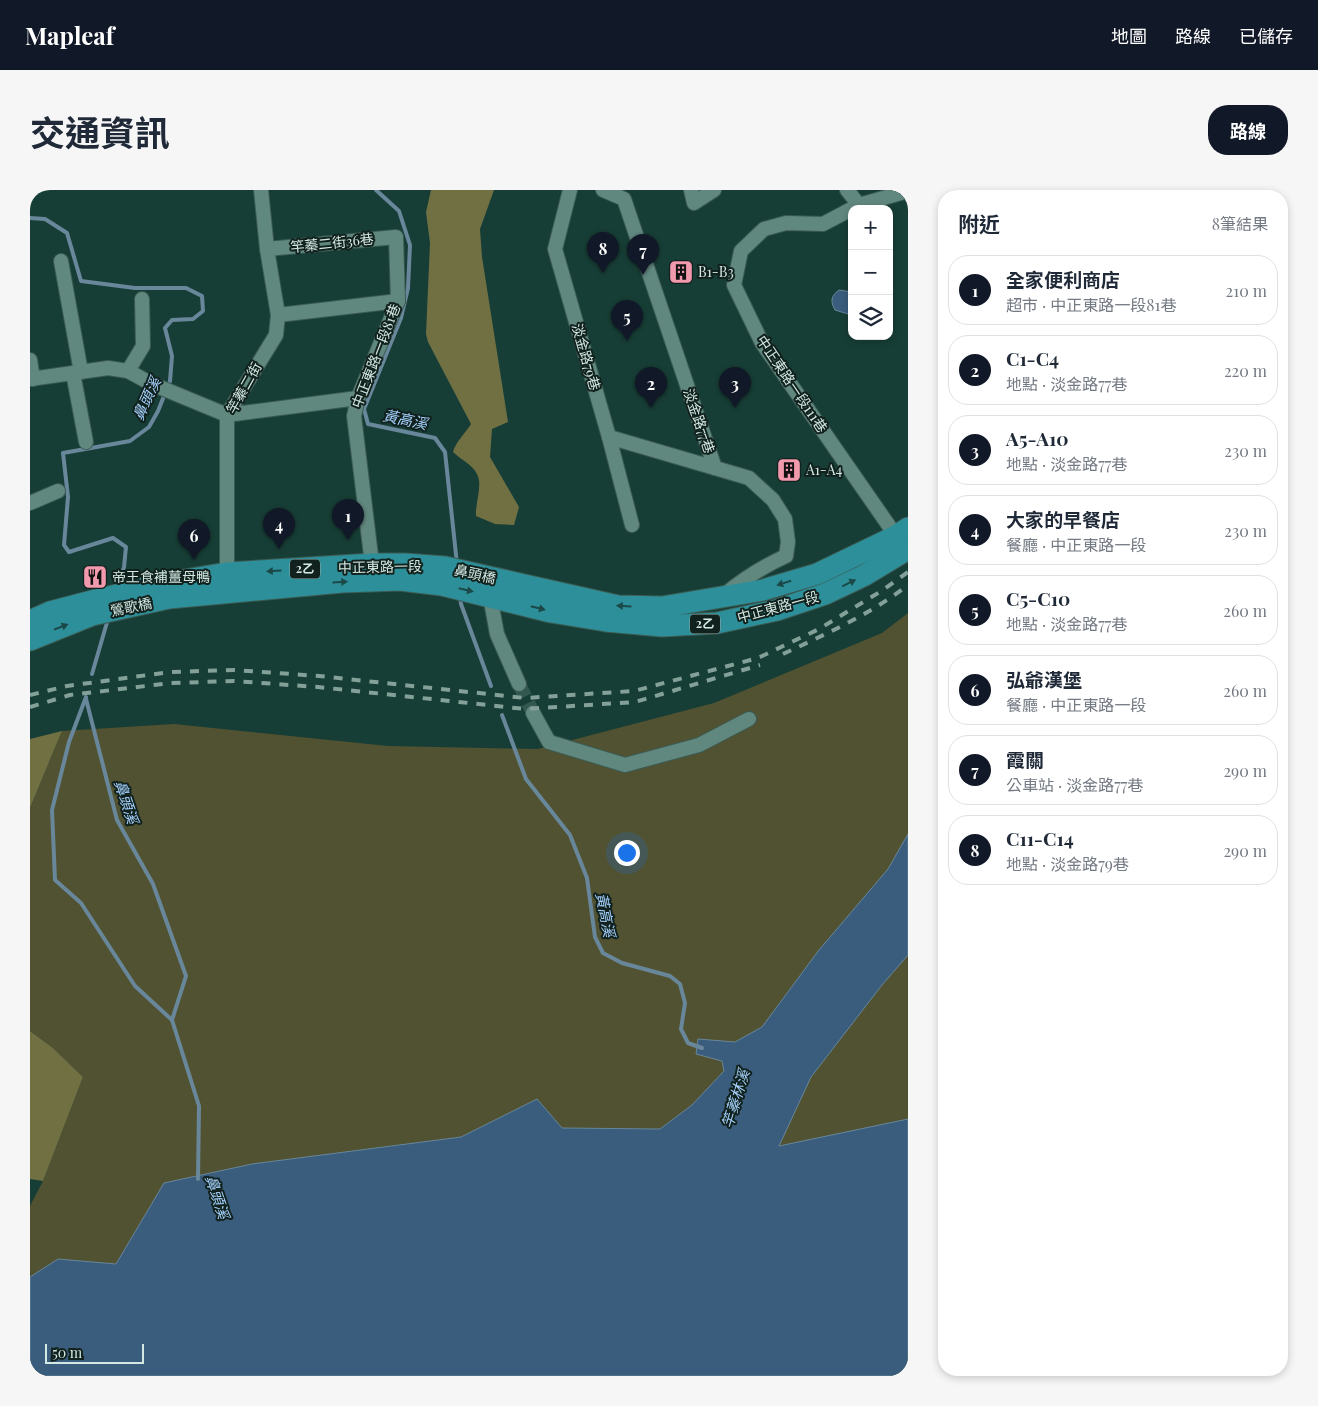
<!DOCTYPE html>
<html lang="zh-TW">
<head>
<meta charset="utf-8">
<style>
  body { margin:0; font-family:"Playfair Display","Noto Sans TC",serif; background:#f6f6f7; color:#1f2937 }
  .controls { position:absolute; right:15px; top:15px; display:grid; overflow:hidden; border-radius:10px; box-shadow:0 2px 8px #0003 }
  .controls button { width:45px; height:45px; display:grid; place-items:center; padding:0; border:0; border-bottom:1px solid #e0e1e3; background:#fff; color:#1f2937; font:25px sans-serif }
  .scale { position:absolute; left:15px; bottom:12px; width:99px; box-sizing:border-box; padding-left:5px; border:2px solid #d3e8e2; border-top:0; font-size:14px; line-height:18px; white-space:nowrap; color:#d3e8e2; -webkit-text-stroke:4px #11211d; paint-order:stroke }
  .you { position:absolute; left:596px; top:662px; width:18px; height:18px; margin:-12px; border:4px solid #fff; border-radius:50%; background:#1a73e8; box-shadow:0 0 0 8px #1a73e833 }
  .badge { display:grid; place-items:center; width:32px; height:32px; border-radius:50%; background:#111827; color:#fff; font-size:16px; font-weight:700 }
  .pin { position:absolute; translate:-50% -41px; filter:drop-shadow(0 1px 2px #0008) }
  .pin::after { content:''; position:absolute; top:26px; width:18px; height:15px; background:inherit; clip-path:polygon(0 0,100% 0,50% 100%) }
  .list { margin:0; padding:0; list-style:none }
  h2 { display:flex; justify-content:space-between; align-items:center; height:65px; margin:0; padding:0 20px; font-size:21px }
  h2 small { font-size:16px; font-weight:400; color:#747a83 }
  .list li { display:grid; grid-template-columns:32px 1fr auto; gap:15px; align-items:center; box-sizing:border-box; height:70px; margin:0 10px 10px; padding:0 10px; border:1px solid #e0e1e3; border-radius:20px }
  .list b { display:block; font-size:19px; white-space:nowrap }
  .list p { margin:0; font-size:16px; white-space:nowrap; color:#747a83 }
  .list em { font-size:16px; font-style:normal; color:#747a83 }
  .icon { flex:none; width:28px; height:28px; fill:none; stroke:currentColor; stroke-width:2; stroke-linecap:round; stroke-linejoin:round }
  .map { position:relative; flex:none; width:878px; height:1186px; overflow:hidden; border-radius:20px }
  header { display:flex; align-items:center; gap:30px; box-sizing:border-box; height:70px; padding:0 25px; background:#111827; color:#fff }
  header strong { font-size:24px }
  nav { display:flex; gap:28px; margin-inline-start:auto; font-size:18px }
  .intro { display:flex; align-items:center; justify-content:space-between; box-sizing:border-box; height:120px; padding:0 30px }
  h1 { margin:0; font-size:35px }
  .button { padding:12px 22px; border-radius:20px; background:#111827; color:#fff; font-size:18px; font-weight:700 }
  main { display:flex; gap:30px; padding:0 30px }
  aside { flex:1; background:#fff; border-radius:20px; box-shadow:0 2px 8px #0003 }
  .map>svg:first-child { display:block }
  .green { fill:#515231 }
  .forest { fill:#707043 }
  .water { fill:#3b5d7d; stroke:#69879b }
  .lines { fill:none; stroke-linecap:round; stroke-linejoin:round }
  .stream { stroke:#69879b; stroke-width:4 }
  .minor-tunnel { stroke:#335850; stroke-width:14; stroke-dasharray:14 7; stroke-linecap:butt }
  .minor-casing { stroke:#3b5b54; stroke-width:16 }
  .primary-casing { stroke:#3b5b54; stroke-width:23 }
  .minor { stroke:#61887f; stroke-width:14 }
  .primary { stroke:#2d8f99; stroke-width:21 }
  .rail { stroke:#83a099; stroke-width:4; stroke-dasharray:9 9; stroke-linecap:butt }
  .oneway { fill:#1b4848 }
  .labels { text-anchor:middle; stroke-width:4; stroke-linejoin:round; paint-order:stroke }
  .shield { fill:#11211d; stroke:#99aca7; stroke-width:1 }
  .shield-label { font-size:12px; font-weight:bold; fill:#d3e8e2 }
  .street-label { font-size:14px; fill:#d3e8e2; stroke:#11211d }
  .poi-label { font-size:14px; fill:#d3e8e2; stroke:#11211d; text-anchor:start }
  .water-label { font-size:15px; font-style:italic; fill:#a4d0fb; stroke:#11211d }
</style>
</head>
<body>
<header>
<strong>Mapleaf</strong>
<nav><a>地圖</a><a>路線</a><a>已儲存</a></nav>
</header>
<div class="intro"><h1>交通資訊</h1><a class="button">路線</a></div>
<main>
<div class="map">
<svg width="878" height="1186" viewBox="0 0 878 1186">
  <rect width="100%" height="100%" fill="#173e36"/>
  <g class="green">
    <polygon points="878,423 878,644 858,679 789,760 732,837 705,852 692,871 694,881 662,915 630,939 532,938 507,909 431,947 222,974 134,993 86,1074 28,1069 0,1087 0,1016 13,991 53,887 23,858 0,841 0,618 32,541 144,534 358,556 508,559 684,513 852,443"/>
    <polygon points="878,765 878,929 748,957 781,887 852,795"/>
  </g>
  <g class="forest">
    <path d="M401,0h63l-14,39 2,28 26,165 -16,7 -2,28 29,50 -5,18 -19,-1 -19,-8c-1,-13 7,-31 1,-42 -4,-9 -17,-15 -24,-22 3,-11 12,-18 18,-28l-43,-82 -2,-8 4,-91 -4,-31z"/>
    <polygon points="32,541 0,618 0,549"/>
    <polygon points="0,841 23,858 53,887 13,991 0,989"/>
  </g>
  <g class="water">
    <path d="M809,100l13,2v20l-4,2 -13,-4c-5,-9 -4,-14 4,-20z"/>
    <polygon points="878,644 878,765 852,795 781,887 749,956 878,929 878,1186 0,1186 0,1087 28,1069 86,1074 134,993 222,974 431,947 507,909 532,938 630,939 662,915 694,881 692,871 666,864 668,849 705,852 732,837 789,760 858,679"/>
  </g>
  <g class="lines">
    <g class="stream">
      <polyline points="346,0 369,21 380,55 378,98 371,128 334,219 338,234 405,248 415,262 427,374"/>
      <polyline points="0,28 15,29 37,43 51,91 105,98 156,98 172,106 173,121 163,129 142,130 135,138 142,166 140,191 128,221 119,237 100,251 33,263 38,307 34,355 39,362 83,348 96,357 94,377 88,396"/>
      <polyline points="430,406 431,414 461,496"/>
      <polyline points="62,484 78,429"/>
      <polyline points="56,507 39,552 22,620 25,690 51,713 105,796 142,830 169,916 168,989"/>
      <polyline points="56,509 87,630 123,694 156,786 142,830"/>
      <polyline points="472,525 496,589 540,645 557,688 565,747 573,763 592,773 640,786 650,794 655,813 651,839 658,853 672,858"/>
    </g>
    <polyline class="minor-tunnel" points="489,494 503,523"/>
    <defs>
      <g id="minor">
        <polyline points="540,0 525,59 579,247 602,335"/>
        <path d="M573,0l21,9 91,269 34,10 24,22 12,19 3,23 -2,14c-22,10 -43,23 -62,39"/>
        <polyline points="661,0 664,13 684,0"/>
        <polyline points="817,0 829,15"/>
        <polyline points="237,59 366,47 368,111 328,208 324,226 342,374"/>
        <polyline points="31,71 51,182"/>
        <polyline points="248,125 368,111"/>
        <polyline points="0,170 3,189"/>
        <polyline points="98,181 113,156 112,109"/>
        <polyline points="43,183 56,252"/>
        <polyline points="0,189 78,178 98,181 122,194 197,225 328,208"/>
        <polyline points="579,247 685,278"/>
        <polyline points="0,313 28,301"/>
        <polyline points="866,346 732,153 704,95 711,61 734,39 756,33 793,34 829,15 878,1"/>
        <polyline points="197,391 197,225 246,145 248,125 237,59 231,0"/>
        <polyline points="460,406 467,444 489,494"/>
        <polyline points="503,523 519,552 595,575 669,555 719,529"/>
      </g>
      <g id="primary">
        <polyline points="0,431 20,422 62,411 137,393 197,383 342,374 375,374 415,377 588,416 632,417 733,400 787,384 866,346 878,338"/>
        <polyline points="0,450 62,425 139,408 312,392 370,390 412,395 521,422 576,431 632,436 687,433 747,420 795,404 835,385 878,359"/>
      </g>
    </defs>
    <use href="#minor" class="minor-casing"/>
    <use href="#primary" class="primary-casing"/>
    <use href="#minor" class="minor"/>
    <use href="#primary" class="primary"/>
    <g class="rail">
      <path d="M753,464c43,-20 88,-40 125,-69"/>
      <polyline points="0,505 37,496 140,482 204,480 289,486 495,508 604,501 728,468 789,439 853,400 878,382"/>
      <polyline points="0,517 40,505 141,493 204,491 288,497 495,519 605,512 730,475"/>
    </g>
  </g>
  <defs><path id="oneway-solid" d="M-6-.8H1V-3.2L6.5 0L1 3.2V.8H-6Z" transform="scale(1.25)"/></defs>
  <g class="oneway">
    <use href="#oneway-solid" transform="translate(244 381) rotate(177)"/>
    <use href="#oneway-solid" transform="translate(310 392) rotate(-4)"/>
    <use href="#oneway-solid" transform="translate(754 393) rotate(163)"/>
    <use href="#oneway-solid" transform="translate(819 393) rotate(-26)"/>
    <use href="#oneway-solid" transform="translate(436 400) rotate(13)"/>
    <use href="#oneway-solid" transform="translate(594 416) rotate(-177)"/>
    <use href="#oneway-solid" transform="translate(508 418) rotate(14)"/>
    <use href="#oneway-solid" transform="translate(31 437) rotate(-21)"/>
  </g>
  <defs>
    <symbol id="building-square" viewBox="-11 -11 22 22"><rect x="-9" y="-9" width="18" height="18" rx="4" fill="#f29aad" stroke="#11211d"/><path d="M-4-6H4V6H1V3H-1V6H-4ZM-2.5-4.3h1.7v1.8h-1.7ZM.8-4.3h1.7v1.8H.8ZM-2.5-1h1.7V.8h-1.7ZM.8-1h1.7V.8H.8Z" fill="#111"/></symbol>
    <symbol id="restaurant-square" viewBox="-11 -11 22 22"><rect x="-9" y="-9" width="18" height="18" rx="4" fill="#f29aad" stroke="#11211d"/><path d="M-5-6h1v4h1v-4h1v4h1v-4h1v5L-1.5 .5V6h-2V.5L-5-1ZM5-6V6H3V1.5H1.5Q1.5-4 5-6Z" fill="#111"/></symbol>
  </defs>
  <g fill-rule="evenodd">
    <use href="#building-square" x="637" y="68" width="28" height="28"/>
    <use href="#building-square" x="745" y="266" width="28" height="28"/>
    <use href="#restaurant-square" x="51" y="373" width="28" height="28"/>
  </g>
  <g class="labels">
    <g class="shield">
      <rect x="260" y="369.5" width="30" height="19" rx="4"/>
      <rect x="660" y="424.5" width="30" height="19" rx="4"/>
    </g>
    <g class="shield-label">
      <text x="275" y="383">2乙</text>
      <text x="675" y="438">2乙</text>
    </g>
    <g class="street-label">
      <text transform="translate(302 53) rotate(-6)" y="5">竿蓁二街36巷</text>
      <text transform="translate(346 166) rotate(-69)" y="5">中正東路一段81巷</text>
      <text transform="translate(556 167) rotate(74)" y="5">淡金路79巷</text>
      <text transform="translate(762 194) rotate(56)" y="5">中正東路一段111巷</text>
      <text transform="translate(214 198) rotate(-61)" y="5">竿蓁二街</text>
      <text transform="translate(669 231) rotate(71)" y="5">淡金路77巷</text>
      <text transform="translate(350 377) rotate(-1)" y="5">中正東路一段</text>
      <text transform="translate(445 384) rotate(13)" y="5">鼻頭橋</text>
      <text transform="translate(101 417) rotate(-12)" y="5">鶯歌橋</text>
      <text transform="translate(748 417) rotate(-15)" y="5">中正東路一段</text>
    </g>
    <g class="poi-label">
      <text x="668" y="87">B1-B3</text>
      <text x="776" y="285">A1-A4</text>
      <text x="82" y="392">帝王食補薑母鴨</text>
    </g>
    <g class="water-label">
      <text transform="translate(117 209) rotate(-65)" y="5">鼻頭溪</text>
      <text transform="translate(375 230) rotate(12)" y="5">黃高溪</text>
      <text transform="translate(96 612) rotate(72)" y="5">鼻頭溪</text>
      <text transform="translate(575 725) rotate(79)" y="5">黃高溪</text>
      <text transform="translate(706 909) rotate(-73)" y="5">竿蓁林溪</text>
      <text transform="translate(187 1007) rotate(72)" y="5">鼻頭溪</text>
    </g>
  </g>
</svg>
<div class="controls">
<button>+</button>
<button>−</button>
<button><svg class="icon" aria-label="layers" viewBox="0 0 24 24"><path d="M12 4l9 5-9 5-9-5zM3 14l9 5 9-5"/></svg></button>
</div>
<div class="scale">50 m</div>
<div class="you"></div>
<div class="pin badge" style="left:318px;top:350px">1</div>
<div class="pin badge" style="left:621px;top:218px">2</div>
<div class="pin badge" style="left:705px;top:218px">3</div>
<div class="pin badge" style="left:249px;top:359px">4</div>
<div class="pin badge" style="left:597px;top:151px">5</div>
<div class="pin badge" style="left:164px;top:370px">6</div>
<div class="pin badge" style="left:613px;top:85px">7</div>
<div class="pin badge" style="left:573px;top:83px">8</div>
</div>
<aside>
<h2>附近<small>8筆結果</small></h2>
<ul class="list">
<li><span class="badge">1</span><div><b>全家便利商店</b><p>超市 · 中正東路一段81巷</p></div><em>210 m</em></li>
<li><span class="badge">2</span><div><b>C1-C4</b><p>地點 · 淡金路77巷</p></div><em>220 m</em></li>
<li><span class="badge">3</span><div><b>A5-A10</b><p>地點 · 淡金路77巷</p></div><em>230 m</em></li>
<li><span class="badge">4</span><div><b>大家的早餐店</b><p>餐廳 · 中正東路一段</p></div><em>230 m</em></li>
<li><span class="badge">5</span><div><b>C5-C10</b><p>地點 · 淡金路77巷</p></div><em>260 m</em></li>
<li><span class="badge">6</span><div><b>弘爺漢堡</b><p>餐廳 · 中正東路一段</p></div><em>260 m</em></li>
<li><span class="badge">7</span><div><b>霞關</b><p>公車站 · 淡金路77巷</p></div><em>290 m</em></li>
<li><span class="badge">8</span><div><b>C11-C14</b><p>地點 · 淡金路79巷</p></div><em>290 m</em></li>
</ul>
</aside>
</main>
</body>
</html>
